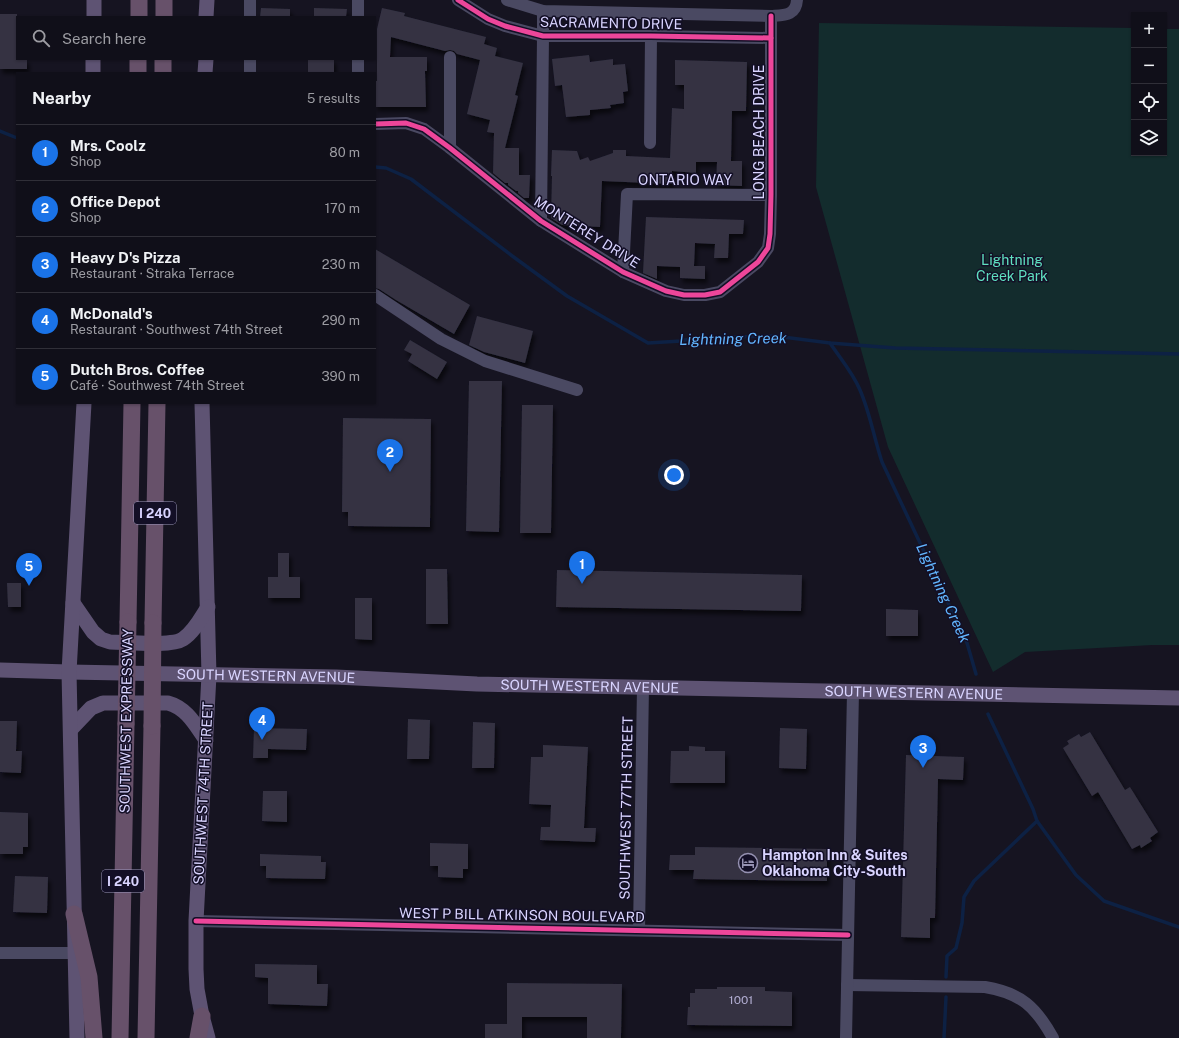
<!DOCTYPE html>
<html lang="en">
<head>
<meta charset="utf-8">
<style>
  body { margin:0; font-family:"Public Sans",sans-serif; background:#1e1d26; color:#f1f3f6 }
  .controls { position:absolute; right:12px; top:12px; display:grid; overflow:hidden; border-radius:0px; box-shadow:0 1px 3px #0004 }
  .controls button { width:36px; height:36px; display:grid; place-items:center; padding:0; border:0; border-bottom:1px solid #302f38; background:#100f19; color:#f1f3f6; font:20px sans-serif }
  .you { position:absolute; left:674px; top:475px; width:14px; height:14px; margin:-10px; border:3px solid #fff; border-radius:50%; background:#1a73e8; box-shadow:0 0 0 6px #1a73e833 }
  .badge { display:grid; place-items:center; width:26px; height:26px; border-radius:50%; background:#1a73e8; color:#fff; font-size:13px; font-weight:700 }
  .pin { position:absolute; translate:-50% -33px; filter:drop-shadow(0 1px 2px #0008) }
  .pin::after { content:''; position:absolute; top:21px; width:14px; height:12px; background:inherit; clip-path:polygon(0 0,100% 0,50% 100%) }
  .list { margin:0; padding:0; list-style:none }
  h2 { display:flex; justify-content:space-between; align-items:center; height:52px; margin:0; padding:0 16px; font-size:17px }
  h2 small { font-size:13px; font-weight:400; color:#9c9ca2 }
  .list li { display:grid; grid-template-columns:26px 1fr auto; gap:12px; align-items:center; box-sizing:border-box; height:56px; padding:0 16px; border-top:1px solid #302f38 }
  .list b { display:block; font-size:15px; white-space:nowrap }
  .list p { margin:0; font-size:13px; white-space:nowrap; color:#9c9ca2 }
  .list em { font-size:13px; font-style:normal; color:#9c9ca2 }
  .icon { flex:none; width:22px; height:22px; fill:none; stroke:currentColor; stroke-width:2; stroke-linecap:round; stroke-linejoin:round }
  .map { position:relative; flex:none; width:1179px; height:1038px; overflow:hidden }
  .search { position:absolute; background:#100f19; box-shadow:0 1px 3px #0004; left:16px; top:16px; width:360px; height:44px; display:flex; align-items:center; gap:10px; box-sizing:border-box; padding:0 14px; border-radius:0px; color:#9c9ca2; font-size:15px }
  .panel { position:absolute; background:#100f19; box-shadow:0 1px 3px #0004; left:16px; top:72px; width:360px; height:332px; border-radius:0px }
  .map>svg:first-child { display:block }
  .green { fill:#132c2d }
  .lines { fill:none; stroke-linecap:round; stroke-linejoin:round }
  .stream { stroke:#0d2144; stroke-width:3.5 }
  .building { fill:#343243; filter:url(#shadow) }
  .minor { stroke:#4a4962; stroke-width:12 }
  .major { stroke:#5e5373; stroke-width:15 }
  .highway { stroke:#67516a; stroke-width:17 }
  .highway-bridge { stroke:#67516a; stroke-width:17 }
  .cycleway-casing { stroke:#130f26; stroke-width:8 }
  .cycleway { stroke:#ed469a; stroke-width:5 }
  .labels { text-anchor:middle; stroke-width:3; stroke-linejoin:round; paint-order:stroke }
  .number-label { font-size:12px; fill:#b0acd0 }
  .shield { fill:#130f26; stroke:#9e99be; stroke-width:1 }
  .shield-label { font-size:13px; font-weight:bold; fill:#d9d4ff }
  .street-label { font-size:14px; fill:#d9d4ff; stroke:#130f26 }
  .park-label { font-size:14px; fill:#5fe0c0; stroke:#130f26 }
  .poi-label { font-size:14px; font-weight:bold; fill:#d9d4ff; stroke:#130f26; text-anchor:start }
  .water-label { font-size:15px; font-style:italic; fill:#62b6ff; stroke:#130f26 }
</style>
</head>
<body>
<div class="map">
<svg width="1179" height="1038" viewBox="0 0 1179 1038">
  <defs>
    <filter id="shadow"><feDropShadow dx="2.5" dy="4.5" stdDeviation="2" flood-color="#0009"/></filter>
  </defs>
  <rect width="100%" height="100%" fill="#161421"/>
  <polygon class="green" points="819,23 1134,28 1134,153 1164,153 1164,29 1179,29 1179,645 1152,645 1025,652 993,672 888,447 816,187"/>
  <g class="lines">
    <g class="stream">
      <polyline points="0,131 17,138"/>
      <polyline points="375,167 386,168 411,179 515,258 567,296 648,343 681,341 694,338 775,336 830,343 895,348 1179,354"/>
      <path d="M830,343c10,15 23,30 30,47 10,23 14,48 22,72l85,181 9,31"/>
      <polyline points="988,714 1033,809 1037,821 1076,875 1104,901 1179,927"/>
      <polyline points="946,977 947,956 956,948 962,923 964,897 974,881 1037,821"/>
      <polyline points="944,1038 946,997"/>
    </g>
  </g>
  <g class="building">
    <polygon points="261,8 290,9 290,17 260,17"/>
    <polygon points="314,8 347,9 346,17 314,17"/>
    <polygon points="382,8 405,13 404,16 486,37 484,44 497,48 495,56 523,63 515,95 518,96 505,148 519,148 519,175 530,175 529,198 524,198 518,193 518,191 516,191 508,185 508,183 505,183 493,173 494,133 487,132 490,120 467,114 480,60 457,54 454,51 450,50 445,51 391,37 390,57 427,57 427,71 425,71 426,107 375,107 375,81 377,81 377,29"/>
    <polygon points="0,14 17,14 17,59 27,59 27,69 0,69"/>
    <polygon points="589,55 590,62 613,59 613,65 625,64 628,91 623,92 624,103 610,105 611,108 590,110 590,115 566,117 562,85 555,86 552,59"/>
    <rect x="308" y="59" width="26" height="14"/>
    <polygon points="675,60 747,62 746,111 732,111 731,161 742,161 742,186 716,185 717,162 696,162 696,173 672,171 672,184 602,181 600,227 562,225 551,218 552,176 551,176 552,150 577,151 580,160 588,157 590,161 613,153 613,150 626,150 626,156 670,158 672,108 684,109 684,85 675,85"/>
    <polygon points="646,217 744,220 743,234 729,234 728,258 714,258 715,244 695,243 694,266 705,266 705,279 680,278 680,267 657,266 657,279 643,273"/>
    <polygon points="375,249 470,305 454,334 396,300 379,289 375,288"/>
    <polygon points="477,316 533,331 525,363 484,352 469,345"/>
    <polygon points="410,340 447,362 437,379 408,361 412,354 404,350"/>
    <polygon points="469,381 502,381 499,532 466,531"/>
    <polygon points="522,405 553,405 551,533 520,533"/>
    <polygon points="343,418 431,419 430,527 348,526 348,512 342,512"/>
    <polygon points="278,553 289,553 289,577 300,577 300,598 268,598 268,577 278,577"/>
    <polygon points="426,569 447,569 448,624 426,624"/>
    <polygon points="557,570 802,575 801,611 556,607"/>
    <polygon points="7,583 21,583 21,607 8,607"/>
    <polygon points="355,598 372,598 372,640 355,639"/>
    <polygon points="886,609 918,610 918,636 886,636"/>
    <polygon points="408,719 430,720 429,759 407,759"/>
    <polygon points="0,721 17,721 16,751 22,751 21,773 0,772"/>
    <polygon points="473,722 495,723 494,768 472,768"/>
    <polygon points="254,728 307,729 306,750 268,749 268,758 253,758"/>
    <polygon points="780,728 807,729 806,769 779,768"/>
    <polygon points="1090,732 1125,790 1130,787 1158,832 1150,838 1152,841 1141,848 1140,845 1132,849 1098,792 1092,796 1063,748 1069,744 1067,741 1079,734 1081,737"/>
    <polygon points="543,745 588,747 584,828 596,828 595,842 540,840 541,827 550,827 551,805 529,804 531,757 543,757"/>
    <polygon points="689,746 705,747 705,751 725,751 725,783 670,783 671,751 689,751"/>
    <polygon points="906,755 964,757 963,780 938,779 935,918 930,918 930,938 901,937"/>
    <polygon points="263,791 287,791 287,822 262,821"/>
    <polygon points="0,812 28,813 28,847 23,847 23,854 0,854"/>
    <polygon points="430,843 468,844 468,869 463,869 463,878 438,877 438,866 430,866"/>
    <polygon points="695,847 827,849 827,881 693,879 694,870 669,870 670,855 695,855"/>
    <polygon points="260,854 321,856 321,862 326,862 325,879 266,878 266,866 260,866"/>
    <polygon points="15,876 48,877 47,913 13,912"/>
    <polygon points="255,964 317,965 317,984 328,984 327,1006 268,1004 268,978 255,977"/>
    <polygon points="507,983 622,984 621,1038 587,1038 587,1017 522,1017 522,1038 485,1038 485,1024 507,1024"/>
    <polygon points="717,987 765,987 765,991 792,992 792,1026 687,1025 688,1007 690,1007 690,993 695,993 695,989 717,989"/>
  </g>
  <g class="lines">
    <g class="minor">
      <polyline points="250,0 250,17"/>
      <polyline points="358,0 358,17"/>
      <polyline points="458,0 488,19 505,26 543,36 651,36 771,38"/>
      <path d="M507,0l36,11 228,5c13,-1 25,0 26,-16"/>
      <polyline points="250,59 250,73"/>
      <polyline points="358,59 358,73"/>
      <polyline points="375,124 406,123 424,129 450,148 541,221 623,272 666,291 684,295 705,295 720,292 758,262 768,248 770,234 771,195 771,16"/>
      <polyline points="650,143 651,36"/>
      <polyline points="450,148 450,57"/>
      <polyline points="541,221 543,36 543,11"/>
      <polyline points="623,272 627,194 771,195"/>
      <polyline points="375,295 441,339 485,361 577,390"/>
      <polyline points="196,921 848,935"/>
      <polyline points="639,930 643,687"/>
      <polyline points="0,953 75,953"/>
      <path d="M847,985l138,2c36,6 51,20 68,51"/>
      <polyline points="846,1038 853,692"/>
    </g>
    <g class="major">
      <polyline points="94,17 94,0"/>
      <polyline points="206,17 207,0"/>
      <polyline points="93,73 93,59"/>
      <polyline points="205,73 206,59"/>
      <polyline points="202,403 209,675 196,921 196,969 197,989 202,1016 208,1038"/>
      <path d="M73,603l20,29 8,7 9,3c16,0 61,5 73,-3 11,-7 18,-21 25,-32"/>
      <path id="s1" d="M0,670l69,2 267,5 141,7 702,14"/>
      <path d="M71,729l20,-21 12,-5h65c19,5 28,23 38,37"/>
      <polyline points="77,1038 69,672 84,403"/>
    </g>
    <g class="highway">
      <polyline points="139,17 139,0"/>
      <polyline points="164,17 164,0"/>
      <polyline points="138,73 138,59"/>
      <polyline points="163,73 163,59"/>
      <polyline points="128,622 132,403"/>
      <polyline points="153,623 157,403"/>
      <polyline points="74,914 89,977 94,1038"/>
      <polyline points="120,1038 126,724"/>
      <polyline points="146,1038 152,726"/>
      <polyline points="198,1038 202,1016"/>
    </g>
    <g class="highway-bridge">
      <polyline points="126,724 128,622"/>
      <polyline points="152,726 153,623"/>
    </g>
    <defs>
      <g id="cycleway">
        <polyline points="458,0 488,19 505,26 543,36 651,36 771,38"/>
        <polyline points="375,124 406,123 424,129 450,148 541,221 623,272 666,291 684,295 705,295 720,292 758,262 768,248 770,234 771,195 771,16"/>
        <polyline points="196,921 848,935"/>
      </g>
    </defs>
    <use href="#cycleway" class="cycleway-casing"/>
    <use href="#cycleway" class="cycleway"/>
  </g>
  <defs>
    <symbol id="hotel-ring" viewBox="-11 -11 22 22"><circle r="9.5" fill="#130f26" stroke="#9591b1" stroke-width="1.5"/><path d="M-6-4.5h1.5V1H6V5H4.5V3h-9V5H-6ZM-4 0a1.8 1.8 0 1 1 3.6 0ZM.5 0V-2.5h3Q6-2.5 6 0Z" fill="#9591b1"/></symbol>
  </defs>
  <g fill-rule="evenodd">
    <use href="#hotel-ring" x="737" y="852" width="22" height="22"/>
  </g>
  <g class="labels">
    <g class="number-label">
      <text x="741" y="1004">1001</text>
    </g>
    <g class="shield">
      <rect x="134" y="502" width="42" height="22" rx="3"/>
      <rect x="102" y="870" width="42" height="22" rx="3"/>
    </g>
    <g class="shield-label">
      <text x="155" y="518">I 240</text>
      <text x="123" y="886">I 240</text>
    </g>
    <g class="street-label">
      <text transform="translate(611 23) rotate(1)" y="5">SACRAMENTO DRIVE</text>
      <text transform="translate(759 132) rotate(-90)" y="5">LONG BEACH DRIVE</text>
      <text x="685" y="185">ONTARIO WAY</text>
      <text transform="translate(587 232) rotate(32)" y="5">MONTEREY DRIVE</text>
      <text dy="5" stroke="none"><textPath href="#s1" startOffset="266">SOUTH WESTERN AVENUE</textPath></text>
      <text dy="5" stroke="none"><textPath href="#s1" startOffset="590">SOUTH WESTERN AVENUE</textPath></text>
      <text dy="5" stroke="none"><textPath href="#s1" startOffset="914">SOUTH WESTERN AVENUE</textPath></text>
      <text transform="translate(126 721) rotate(-89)" y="5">SOUTHWEST EXPRESSWAY</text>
      <text transform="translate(203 793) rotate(-87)" y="5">SOUTHWEST 74TH STREET</text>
      <text transform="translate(626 808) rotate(-89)" y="5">SOUTHWEST 77TH STREET</text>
      <text transform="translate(522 915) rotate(1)" y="5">WEST P BILL ATKINSON BOULEVARD</text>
    </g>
    <g class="park-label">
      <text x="1012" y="265">Lightning<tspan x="1012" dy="16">Creek Park</tspan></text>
    </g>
    <g class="poi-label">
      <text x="762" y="860">Hampton Inn &amp; Suites<tspan x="762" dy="16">Oklahoma City-South</tspan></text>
    </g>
    <g class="water-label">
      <text transform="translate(733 339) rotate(-1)" y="5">Lightning Creek</text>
      <text transform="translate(943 593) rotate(65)" y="5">Lightning Creek</text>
    </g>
  </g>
</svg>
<div class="controls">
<button>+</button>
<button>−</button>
<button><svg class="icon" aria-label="locate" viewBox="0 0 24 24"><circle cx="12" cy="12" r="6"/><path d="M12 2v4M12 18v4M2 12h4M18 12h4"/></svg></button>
<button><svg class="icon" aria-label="layers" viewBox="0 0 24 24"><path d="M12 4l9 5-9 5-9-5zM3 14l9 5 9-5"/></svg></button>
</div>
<div class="you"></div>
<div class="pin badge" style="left:582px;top:584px">1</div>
<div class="pin badge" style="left:390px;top:472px">2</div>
<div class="pin badge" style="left:923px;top:768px">3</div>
<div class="pin badge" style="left:262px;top:740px">4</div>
<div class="pin badge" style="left:29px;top:586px">5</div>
<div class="search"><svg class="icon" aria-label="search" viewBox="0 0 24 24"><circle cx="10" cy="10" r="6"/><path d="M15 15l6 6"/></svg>Search here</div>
<section class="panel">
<h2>Nearby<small>5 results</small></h2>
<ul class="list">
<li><span class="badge">1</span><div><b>Mrs. Coolz</b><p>Shop</p></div><em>80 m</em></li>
<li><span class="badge">2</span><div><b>Office Depot</b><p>Shop</p></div><em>170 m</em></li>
<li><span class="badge">3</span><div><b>Heavy D's Pizza</b><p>Restaurant · Straka Terrace</p></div><em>230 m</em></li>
<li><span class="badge">4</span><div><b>McDonald's</b><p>Restaurant · Southwest 74th Street</p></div><em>290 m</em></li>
<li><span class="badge">5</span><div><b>Dutch Bros. Coffee</b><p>Café · Southwest 74th Street</p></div><em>390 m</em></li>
</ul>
</section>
</div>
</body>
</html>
